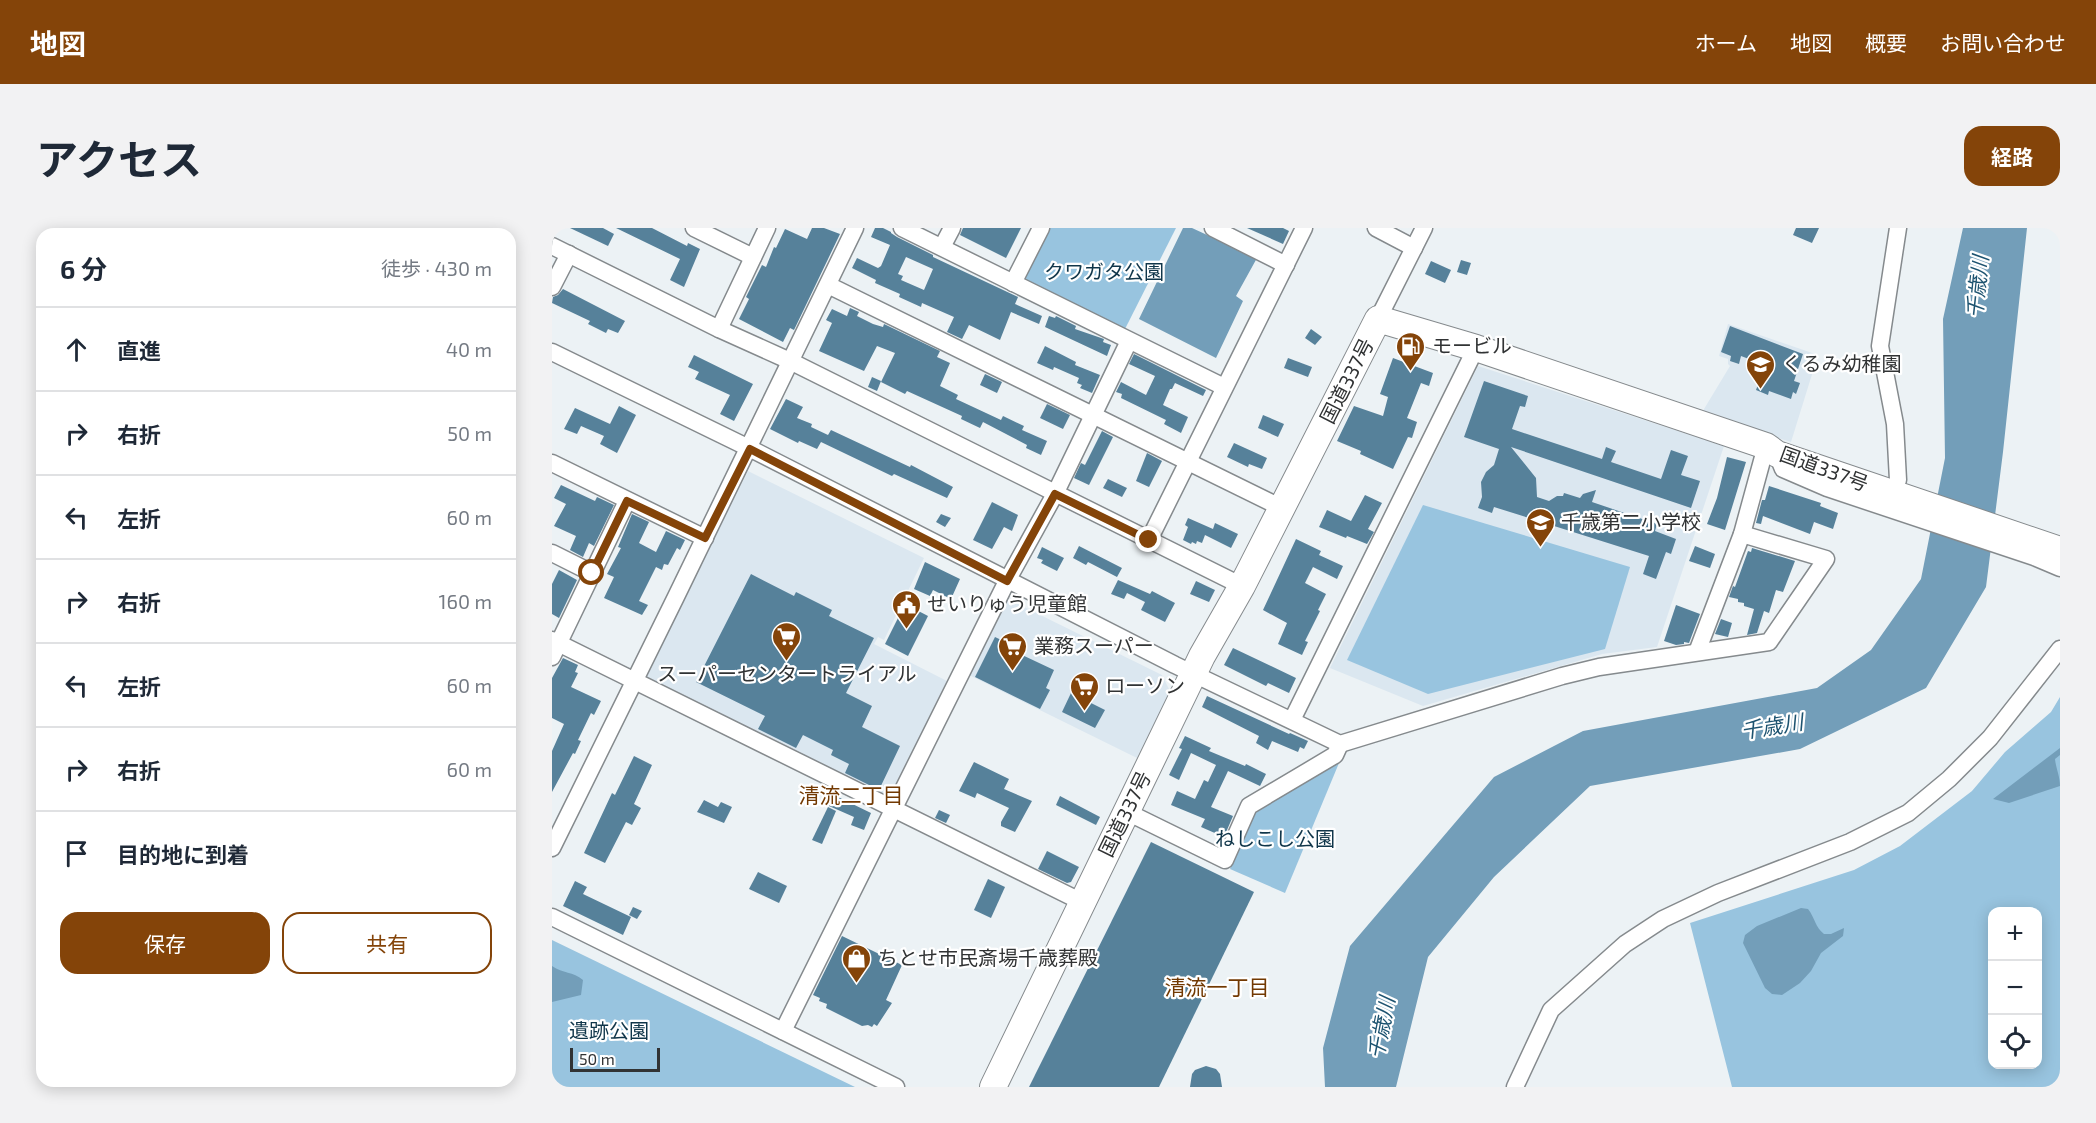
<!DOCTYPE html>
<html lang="ja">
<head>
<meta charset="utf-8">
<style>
  body { margin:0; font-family:"Exo 2","Noto Sans JP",sans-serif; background:#f2f2f3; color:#1f2937 }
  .controls { position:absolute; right:18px; bottom:18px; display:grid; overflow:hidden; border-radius:12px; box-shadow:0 3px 15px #0003 }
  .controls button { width:54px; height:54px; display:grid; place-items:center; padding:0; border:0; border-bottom:2px solid #e0e1e3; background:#fff; color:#1f2937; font:30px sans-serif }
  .scale { position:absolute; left:18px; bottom:15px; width:90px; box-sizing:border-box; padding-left:6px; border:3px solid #313334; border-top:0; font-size:16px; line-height:21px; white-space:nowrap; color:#313334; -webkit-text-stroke:4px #fff; paint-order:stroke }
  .stop { position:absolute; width:18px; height:18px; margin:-14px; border:4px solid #844409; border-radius:50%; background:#fff }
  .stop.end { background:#844409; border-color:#fff; box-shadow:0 2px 6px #0008 }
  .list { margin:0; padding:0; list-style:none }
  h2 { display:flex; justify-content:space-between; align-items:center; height:78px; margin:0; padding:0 24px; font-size:26px }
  h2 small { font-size:20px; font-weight:400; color:#747a83 }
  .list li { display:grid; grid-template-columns:39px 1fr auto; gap:18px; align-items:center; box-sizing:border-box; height:84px; padding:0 24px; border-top:2px solid #e0e1e3 }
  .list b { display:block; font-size:22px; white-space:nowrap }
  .list em { font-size:20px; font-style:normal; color:#747a83 }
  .actions { display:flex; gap:12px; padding:18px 24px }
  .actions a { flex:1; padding:14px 0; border:2px solid #844409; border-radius:18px; text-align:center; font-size:21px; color:#844409 }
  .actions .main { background:#844409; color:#fff }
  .icon { flex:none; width:33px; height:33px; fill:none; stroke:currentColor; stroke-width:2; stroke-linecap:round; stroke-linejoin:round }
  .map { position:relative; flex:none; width:1508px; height:859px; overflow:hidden; border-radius:18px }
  header { display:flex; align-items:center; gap:36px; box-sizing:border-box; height:84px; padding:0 30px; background:#844409; color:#fff }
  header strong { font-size:28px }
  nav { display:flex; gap:33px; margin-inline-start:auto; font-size:21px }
  .intro { display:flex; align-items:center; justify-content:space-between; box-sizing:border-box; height:144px; padding:0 36px }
  h1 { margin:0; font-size:42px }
  .button { padding:15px 27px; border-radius:18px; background:#844409; color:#fff; font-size:21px; font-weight:700 }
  main { display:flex; gap:36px; padding:0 36px }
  aside { flex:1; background:#fff; border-radius:18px; box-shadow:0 3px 15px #0003 }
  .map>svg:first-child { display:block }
  .built { fill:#dbe7f0 }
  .green { fill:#98c4df; fill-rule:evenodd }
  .water { fill:#739eb9 }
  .building { fill:#56819a; fill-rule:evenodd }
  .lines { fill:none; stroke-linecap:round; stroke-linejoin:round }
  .minor-casing { stroke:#858a8d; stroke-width:19 }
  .highway-casing { stroke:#858a8d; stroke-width:28 }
  .minor { stroke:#fff; stroke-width:16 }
  .highway { stroke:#fff; stroke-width:26 }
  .route { stroke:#844409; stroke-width:8 }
  .labels { text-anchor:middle; stroke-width:4.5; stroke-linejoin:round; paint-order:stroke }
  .park-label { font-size:20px; fill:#10364a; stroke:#fff }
  .poi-label { font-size:20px; fill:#313334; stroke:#fff; text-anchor:start }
  .street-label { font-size:20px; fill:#313334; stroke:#fff }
  .water-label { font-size:21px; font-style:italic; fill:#1d5370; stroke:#fff }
  .neighbourhood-label { font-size:21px; fill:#723902; stroke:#fff }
</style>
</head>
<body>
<header>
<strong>地図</strong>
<nav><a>ホーム</a><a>地図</a><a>概要</a><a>お問い合わせ</a></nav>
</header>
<div class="intro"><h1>アクセス</h1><a class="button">経路</a></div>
<main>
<aside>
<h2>6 分<small>徒歩 · 430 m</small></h2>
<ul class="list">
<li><svg class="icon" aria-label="ahead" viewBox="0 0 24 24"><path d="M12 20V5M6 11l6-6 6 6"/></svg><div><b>直進</b></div><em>40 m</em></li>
<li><svg class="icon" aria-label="right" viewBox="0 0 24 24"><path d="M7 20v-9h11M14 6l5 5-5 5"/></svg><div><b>右折</b></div><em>50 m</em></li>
<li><svg class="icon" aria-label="left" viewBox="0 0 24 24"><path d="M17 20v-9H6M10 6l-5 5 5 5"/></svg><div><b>左折</b></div><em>60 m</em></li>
<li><svg class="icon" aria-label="right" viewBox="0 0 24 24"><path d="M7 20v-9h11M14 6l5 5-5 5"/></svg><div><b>右折</b></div><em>160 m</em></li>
<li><svg class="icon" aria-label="left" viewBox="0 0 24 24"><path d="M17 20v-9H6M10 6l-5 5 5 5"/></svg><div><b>左折</b></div><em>60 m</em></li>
<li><svg class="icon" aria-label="right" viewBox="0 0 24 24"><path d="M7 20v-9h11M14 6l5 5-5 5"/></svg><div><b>右折</b></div><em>60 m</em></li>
<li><svg class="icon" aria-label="arrive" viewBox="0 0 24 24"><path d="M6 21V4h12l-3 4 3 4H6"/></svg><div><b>目的地に到着</b></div></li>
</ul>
<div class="actions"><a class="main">保存</a><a>共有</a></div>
</aside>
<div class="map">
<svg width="1508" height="859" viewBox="0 0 1508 859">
  <rect width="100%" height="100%" fill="#ecf2f5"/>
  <g class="built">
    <polygon points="1176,96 1266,127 1239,214 1149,186 1178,138 1176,136 1176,131 1167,128"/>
    <polygon points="926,138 1172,218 1105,419 1050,426 871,478 778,440"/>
    <polygon points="196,243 372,330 332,412 326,409 322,416 395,453 340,566 336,569 331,569 92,450"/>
    <polygon points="456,371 610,447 617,461 615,471 585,530 417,447"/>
  </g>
  <g class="green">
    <polygon points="496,0 624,0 572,103 470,52"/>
    <polygon points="871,277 1078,339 1053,421 876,466 795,432"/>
    <path d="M1508,469v390h-328l-42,-164 164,-53 46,-24 72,-55 33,-39 46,-40zM1440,684h46v152h-46z"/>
    <polygon points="787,535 733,665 678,641 703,581"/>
    <polygon points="0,712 303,859 0,859"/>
  </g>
  <g class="water">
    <polygon points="631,0 640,0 705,30 684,68 691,73 664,130 587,91"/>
    <polygon points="1411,0 1475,0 1451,224 1434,359 1374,460 1248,521 1038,558 942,649 876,729 844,859 773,859 771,820 798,718 942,549 1031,503 1265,460 1319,422 1369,351 1393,230 1391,91"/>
    <path d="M1508,520v7l-5,4c1,10 5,17 5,27l-51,17 -16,-4z"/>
    <path d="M1249,680l7,1c7,9 7,18 16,25h7l13,-6 -1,8 -22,17 -10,18 -11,12 -18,12 -10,-1 -7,-6 -22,-45 2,-8 12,-9z"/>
    <path d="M0,738c11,8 21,5 31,14l-2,15 -29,7z"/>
  </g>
  <g class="building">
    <polygon points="18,0 51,0 62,6 56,18"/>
    <polygon points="64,0 100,0 135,18 136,15 148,21 132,59 118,52 128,31"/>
    <polygon points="260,0 272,0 288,6 242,102 238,100 231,114 187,91 197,71 194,69 210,37 214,39 222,19 224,20 233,1 255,11"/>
    <path d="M323,0h8l8,4v1l6,4 36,18v2l85,40 -3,7 27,12 -3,8 -28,-12 -11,28 -31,-15 -7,14 -15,-7 7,-15 -32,-14 -1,4 -22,-10 1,-3 -25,-11 1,-3 -24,-12 5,-10 21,10 3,-2 9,-21 -19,-8zM354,29l27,12 -9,21 -23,-10 2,-4 -5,-2z"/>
    <polygon points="411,0 469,0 454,30 408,7"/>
    <polygon points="695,0 731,0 737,3 731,16"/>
    <polygon points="1244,0 1267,0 1260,15 1241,7"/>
    <polygon points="909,32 919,35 915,47 905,44"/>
    <polygon points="879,33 899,42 893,55 873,46"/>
    <polygon points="11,61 73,93 66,105 56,101 54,105 36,96 38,93 0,75 1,69 6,67"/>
    <polygon points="298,80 307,84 305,88 321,96 331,99 332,96 388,123 385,129 398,135 388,158 406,167 404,171 449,192 451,188 472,198 470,202 495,213 489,227 474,220 475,217 431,194 428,200 409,191 410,188 355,163 353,166 329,154 343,125 325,118 312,143 267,123 280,95 274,92 280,81 295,88"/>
    <polygon points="497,88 503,90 504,88 524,98 523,101 552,111 551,114 559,117 555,128 493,99"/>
    <polygon points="1178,98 1251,126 1242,153 1248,155 1244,166 1241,164 1239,171 1217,163 1216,167 1204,162 1213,137 1189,128 1187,136 1178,133 1179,128 1169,124"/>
    <polygon points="759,101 770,109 763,117 753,110"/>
    <polygon points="493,118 524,134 523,137 548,147 540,165 528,160 530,157 525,155 527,150 502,139 501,142 485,135"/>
    <polygon points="582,126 654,162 651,168 623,155 620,161 618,161 611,177 636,189 629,205 612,196 614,192 569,170 570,166 564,164 569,154 594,167 603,148 577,136"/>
    <polygon points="142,127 201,156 182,193 168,186 178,167 143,151 147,144 136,139"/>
    <polygon points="736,130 760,139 756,149 732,140"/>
    <polygon points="841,130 881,145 877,158 869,155 855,190 865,194 860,210 856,209 841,241 808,226 809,223 785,213 802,178 831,188 836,169 828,166"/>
    <polygon points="433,146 450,154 445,165 428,157"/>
    <polygon points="320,149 329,153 325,163 316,159"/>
    <polygon points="932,153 976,168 973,179 968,178 960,201 1050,231 1054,219 1064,223 1059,234 1109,251 1119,222 1136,228 1129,247 1148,253 1139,280 959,219 984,250 985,269 997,273 1005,268 1011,268 1012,265 1028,270 1031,266 1044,262 1040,274 1105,296 1103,303 1124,311 1119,326 1114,324 1104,351 1091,346 1097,328 942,279 940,285 926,280 930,269 929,254 934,244 942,237 947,221 912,209"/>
    <polygon points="234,171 251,179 245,190 260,196 259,199 276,207 279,202 358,239 359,237 401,259 395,270 342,246 340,248 269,214 265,221 247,213 246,215 218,201"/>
    <polygon points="495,176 518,187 511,201 488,190"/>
    <polygon points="67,178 84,187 65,225 48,216 52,208 29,198 25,206 12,201 23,180 58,196"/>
    <polygon points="711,187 732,196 726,209 706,200"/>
    <polygon points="550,203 561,209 537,257 522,250 529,235 533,237"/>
    <polygon points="682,215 715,230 710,241 697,236 696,239 675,229"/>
    <polygon points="595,225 610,233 597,259 584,253"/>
    <polygon points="1175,229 1194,234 1173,302 1155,296 1165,270"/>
    <polygon points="556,251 575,260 570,269 551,260"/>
    <polygon points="9,257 43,273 45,269 62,277 42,318 37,315 31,329 18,322 24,308 2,298 14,276 2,270"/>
    <polygon points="1217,258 1269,275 1268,278 1286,285 1281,301 1262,294 1258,306 1211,288 1209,296 1204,295 1210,272 1213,272"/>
    <polygon points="813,267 830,275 816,301 822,304 815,316 795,308 794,310 767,299 775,282 799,293"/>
    <polygon points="440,274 466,287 460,303 452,299 440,321 421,312"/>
    <polygon points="80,286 97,294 87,315 104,324 114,303 133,312 128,322 125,320 116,337 112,336 110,342 104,339 87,373 96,377 90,387 52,370 62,349 55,346 69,320 66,319"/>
    <polygon points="389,286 399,290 393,299 384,294"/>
    <polygon points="636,290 661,301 663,295 686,306 679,320 653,307 650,315 645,313 644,316 640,314 639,316 631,312 636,299 633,297"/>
    <polygon points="744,311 769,323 767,327 791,338 785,351 761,339 753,355 774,366 766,382 768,383 753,413 756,414 750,427 726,416 735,395 711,382"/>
    <polygon points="527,318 570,340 565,349 536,334 534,337 521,330"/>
    <polygon points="1143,318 1163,326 1158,340 1137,333"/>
    <polygon points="490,319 512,330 505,343 489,335 491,332 485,330"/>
    <polygon points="1200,320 1243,333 1231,364 1224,362 1217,385 1212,383 1205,405 1195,407 1202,381 1192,378 1192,375 1186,374 1186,371 1177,369 1181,358 1183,359 1196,323 1199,324"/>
    <polygon points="373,334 408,351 399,371 381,362 378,368 362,361"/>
    <polygon points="7,342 25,352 7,390 0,386 0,356"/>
    <polygon points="199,346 242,368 244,364 280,382 277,388 322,410 294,465 320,478 310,499 348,518 327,562 293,545 297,536 279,527 281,522 251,507 244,520 206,501 213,488 144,454"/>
    <polygon points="566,352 598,366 600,363 623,375 613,394 589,382 593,374 575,365 572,371 559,366"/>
    <polygon points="644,353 663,362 657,374 638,366"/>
    <polygon points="353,376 376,388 356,428 333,416"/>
    <polygon points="1124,377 1148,386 1137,415 1132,414 1132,416 1124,417 1112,413"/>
    <polygon points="1169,391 1180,395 1176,409 1163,406"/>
    <polygon points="443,409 470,422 468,426 502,442 494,460 498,462 488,481 423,449"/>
    <polygon points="681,420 744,450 737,465 716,455 714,458 672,437"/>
    <polygon points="11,430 26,437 23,444 26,445 19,459 49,473 42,487 39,485 26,512 29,513 23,526 21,525 0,564 0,523 12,496 0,490 0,450"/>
    <polygon points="519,465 553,482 543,500 510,484"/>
    <polygon points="655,468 737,506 738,505 756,513 752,521 748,519 746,524 720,513 716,522 704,515 707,508 650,479"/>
    <polygon points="633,508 659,520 657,523 693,538 694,536 714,546 708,558 676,543 659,579 681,588 672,609 649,599 653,591 619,577 625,563 643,571 652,552 656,554 664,537 639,525 627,552 617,547 630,521 627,520"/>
    <polygon points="82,528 100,537 82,576 89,580 80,597 74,594 53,635 32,625 60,565 63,567"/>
    <polygon points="422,534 457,551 452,561 480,573 463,604 449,598 449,594 457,580 425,565 423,570 407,563"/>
    <polygon points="282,567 319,585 312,602 299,597 302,589 277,578"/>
    <polygon points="508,568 548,589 544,597 504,577"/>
    <polygon points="152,572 166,579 169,574 180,579 172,595 145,584"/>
    <polygon points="276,579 284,583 270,616 260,612"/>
    <polygon points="387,582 398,587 394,595 383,590"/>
    <polygon points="599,614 702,664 607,859 477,859"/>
    <polygon points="495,623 527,639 519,654 515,655 486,641"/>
    <polygon points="206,644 235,658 227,675 197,661"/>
    <polygon points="436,651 453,659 439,690 422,682"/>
    <polygon points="23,653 35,659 31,666 79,689 71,707 11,678"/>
    <polygon points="81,679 90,683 85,691 77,687"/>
    <polygon points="290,708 350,737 334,772 340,775 325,798 322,796 320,799 316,797 310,798 274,780 275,776 267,773 268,770 261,767"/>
    <polygon points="654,838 664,841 668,846 670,859 638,859 640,846 643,842"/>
  </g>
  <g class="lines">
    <defs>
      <g id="minor">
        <polyline points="142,0 201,29"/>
        <polyline points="350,0 672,159"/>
        <polyline points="661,0 734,37"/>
        <polyline points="824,0 862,20"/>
        <polyline points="1346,0 1328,118 1343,196 1346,252"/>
        <polyline points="0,18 167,101 238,133 690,358"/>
        <polyline points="390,19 400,0"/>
        <polyline points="461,55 489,0"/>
        <polyline points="276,57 730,280"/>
        <polyline points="0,59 17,26"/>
        <polyline points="826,91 872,0"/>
        <polyline points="167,101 215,0"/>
        <polyline points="0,124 203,223 623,437 788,516 1010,448 1047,439 1217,414 1274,331 1190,306"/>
        <polyline points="1225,226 1231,241 1275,260 1482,329 1508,340"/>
        <polyline points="0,235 153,310"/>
        <polyline points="597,312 752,0"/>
        <polyline points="0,325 40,345"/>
        <polyline points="0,412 530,674"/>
        <polyline points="1145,424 1190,306 1214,218"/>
        <polyline points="0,429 75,273"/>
        <polyline points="740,492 924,120"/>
        <polyline points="575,584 673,632 697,578 783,527 788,516"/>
        <path d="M0,620c102,-206 204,-413 303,-620"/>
        <polyline points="0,689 344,859"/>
        <polyline points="231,803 455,353 503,266 577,113"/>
        <polyline points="963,859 999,782 1073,716 1111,691 1166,665 1298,614 1356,585 1397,551 1438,510 1508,421"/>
      </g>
      <polyline id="highway" points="441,859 650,428 690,358 826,91 924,120 1214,218 1225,226 1508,322"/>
    </defs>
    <use href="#minor" class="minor-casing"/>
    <use href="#highway" class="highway-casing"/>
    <use href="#minor" class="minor"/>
    <use href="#highway" class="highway"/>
  </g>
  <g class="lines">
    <polyline class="route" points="40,345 75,273 153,310 198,221 455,353 503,266 597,312"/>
  </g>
  <defs>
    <symbol id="fuel-pin" viewBox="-11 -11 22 30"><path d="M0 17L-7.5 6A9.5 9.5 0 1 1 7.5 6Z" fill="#844409" stroke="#fff"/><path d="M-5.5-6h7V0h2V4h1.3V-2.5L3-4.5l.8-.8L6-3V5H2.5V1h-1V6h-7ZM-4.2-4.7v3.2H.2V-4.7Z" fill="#fff"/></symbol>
    <symbol id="school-pin" viewBox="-11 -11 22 30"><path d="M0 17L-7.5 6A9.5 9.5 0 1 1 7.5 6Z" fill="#844409" stroke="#fff"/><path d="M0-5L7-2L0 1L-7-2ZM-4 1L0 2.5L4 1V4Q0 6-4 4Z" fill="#fff"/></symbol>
    <symbol id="civic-pin" viewBox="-11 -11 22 30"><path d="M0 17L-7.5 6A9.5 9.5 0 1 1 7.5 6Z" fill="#844409" stroke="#fff"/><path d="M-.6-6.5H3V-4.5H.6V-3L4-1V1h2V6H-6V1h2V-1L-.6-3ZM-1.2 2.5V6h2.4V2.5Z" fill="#fff"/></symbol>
    <symbol id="supermarket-pin" viewBox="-11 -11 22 30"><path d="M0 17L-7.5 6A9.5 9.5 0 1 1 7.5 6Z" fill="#844409" stroke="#fff"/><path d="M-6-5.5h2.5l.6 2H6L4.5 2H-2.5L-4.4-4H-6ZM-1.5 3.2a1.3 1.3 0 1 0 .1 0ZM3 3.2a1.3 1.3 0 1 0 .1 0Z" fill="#fff"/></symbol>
    <symbol id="shop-pin" viewBox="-11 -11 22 30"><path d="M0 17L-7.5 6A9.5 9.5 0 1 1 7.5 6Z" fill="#844409" stroke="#fff"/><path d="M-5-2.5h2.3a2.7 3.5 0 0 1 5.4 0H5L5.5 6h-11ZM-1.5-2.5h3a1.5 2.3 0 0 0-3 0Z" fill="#fff"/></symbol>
  </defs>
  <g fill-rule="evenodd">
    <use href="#fuel-pin" x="842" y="102" width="33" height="45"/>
    <use href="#school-pin" x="1192" y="120" width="33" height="45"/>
    <use href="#school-pin" x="972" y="278" width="33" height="45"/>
    <use href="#civic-pin" x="338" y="360" width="33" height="45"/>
    <use href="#supermarket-pin" x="218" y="392" width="33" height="45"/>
    <use href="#supermarket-pin" x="444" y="402" width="33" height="45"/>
    <use href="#supermarket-pin" x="516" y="442" width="33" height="45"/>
    <use href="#shop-pin" x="288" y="714" width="33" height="45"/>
  </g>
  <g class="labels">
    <g class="park-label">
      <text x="552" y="51">クワガタ公園</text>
      <text x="723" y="618">ねしこし公園</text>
      <text x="57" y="810">遺跡公園</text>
    </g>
    <g class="poi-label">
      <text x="880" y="125">モービル</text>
      <text x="1230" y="143">くるみ幼稚園</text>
      <text x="1009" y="301">千歳第二小学校</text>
      <text x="375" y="383">せいりゅう児童館</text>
      <text x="482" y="425">業務スーパー</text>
      <text x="235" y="453" text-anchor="middle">スーパーセンタートライアル</text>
      <text x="553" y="465">ローソン</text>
      <text x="326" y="737">ちとせ市民斎場千歳葬殿</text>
    </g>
    <g class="street-label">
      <text transform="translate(795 153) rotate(-63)" y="7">国道337号</text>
      <text transform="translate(1272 241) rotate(20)" y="7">国道337号</text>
      <text transform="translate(573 586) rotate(-64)" y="7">国道337号</text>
    </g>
    <g class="water-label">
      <text transform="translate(1426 59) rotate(-84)" y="7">千歳川</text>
      <text transform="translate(1220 499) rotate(-9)" y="7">千歳川</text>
      <text transform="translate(830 800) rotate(-79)" y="7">千歳川</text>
    </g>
    <g class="neighbourhood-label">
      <text x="299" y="575">清流二丁目</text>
      <text x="665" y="767">清流一丁目</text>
    </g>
  </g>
</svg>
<div class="controls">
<button>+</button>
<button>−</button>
<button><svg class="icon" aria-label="locate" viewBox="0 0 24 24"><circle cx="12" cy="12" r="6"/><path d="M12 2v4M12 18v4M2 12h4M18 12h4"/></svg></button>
</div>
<div class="scale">50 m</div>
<div class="stop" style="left:40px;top:345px"></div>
<div class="stop end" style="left:597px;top:312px"></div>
</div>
</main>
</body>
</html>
